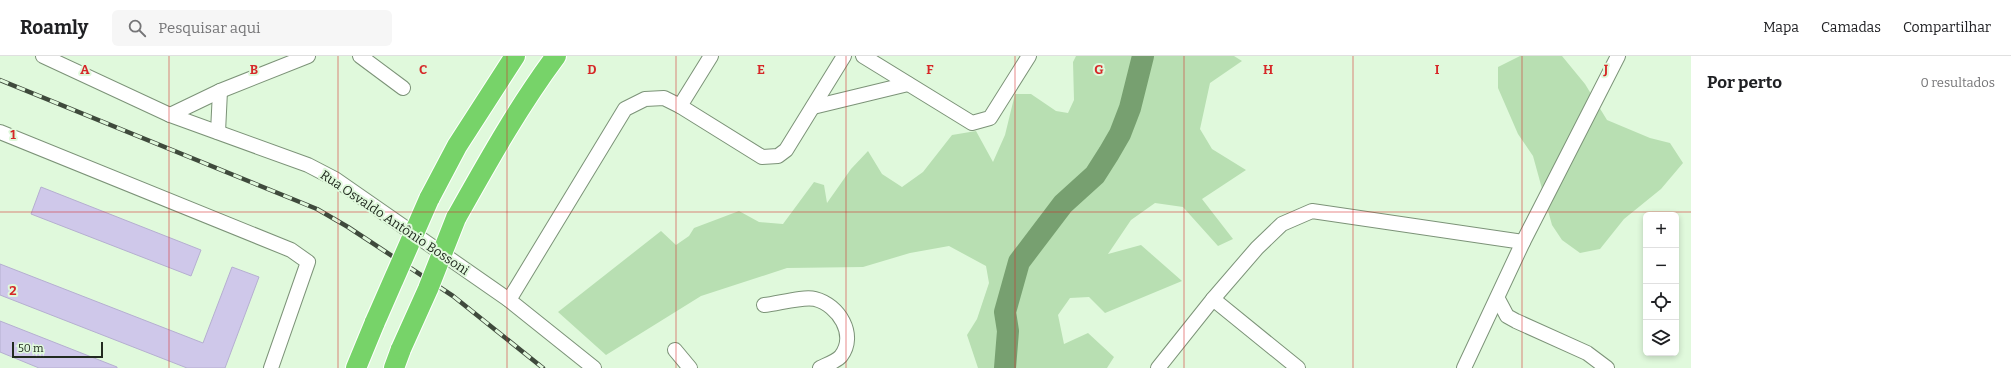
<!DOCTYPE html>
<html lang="pt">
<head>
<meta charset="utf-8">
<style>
  body { margin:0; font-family:Bitter,serif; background:#f6f6f6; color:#202124 }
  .controls { position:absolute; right:12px; bottom:12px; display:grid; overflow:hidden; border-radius:6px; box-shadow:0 2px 6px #0003 }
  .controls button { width:36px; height:36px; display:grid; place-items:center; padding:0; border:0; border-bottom:1px solid #e0e0e0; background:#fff; color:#202124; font:20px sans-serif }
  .scale { position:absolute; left:12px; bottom:10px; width:91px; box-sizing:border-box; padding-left:4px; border:2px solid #222b20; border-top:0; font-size:11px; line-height:14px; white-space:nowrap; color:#222b20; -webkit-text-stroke:3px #e0f9dc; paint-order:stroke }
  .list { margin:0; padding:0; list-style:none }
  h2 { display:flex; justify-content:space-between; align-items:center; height:52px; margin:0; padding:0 16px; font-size:17px }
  h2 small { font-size:13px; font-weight:400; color:#757577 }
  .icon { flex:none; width:22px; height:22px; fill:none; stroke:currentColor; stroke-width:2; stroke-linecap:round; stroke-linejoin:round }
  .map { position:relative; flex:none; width:1691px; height:312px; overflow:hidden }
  header { display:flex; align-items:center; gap:24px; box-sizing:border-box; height:56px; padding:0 20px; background:#fff; border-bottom:1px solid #e0e0e0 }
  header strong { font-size:19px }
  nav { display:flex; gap:22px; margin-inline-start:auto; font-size:14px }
  .search { width:280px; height:36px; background:#f6f6f6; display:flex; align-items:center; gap:10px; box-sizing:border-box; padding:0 14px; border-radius:6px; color:#757577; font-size:15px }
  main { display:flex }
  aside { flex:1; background:#fff }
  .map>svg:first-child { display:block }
  .green { fill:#b8dfb2 }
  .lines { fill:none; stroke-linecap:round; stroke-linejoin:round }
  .river { stroke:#77a070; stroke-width:22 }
  .building { fill:#cfc8ea; stroke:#b5afd0 }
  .minor-casing { stroke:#7c9378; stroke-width:16 }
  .highway-casing { stroke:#fff; stroke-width:22 }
  .minor { stroke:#fff; stroke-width:14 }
  .highway { stroke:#77d369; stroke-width:20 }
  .rail-casing { stroke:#3f4a3c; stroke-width:4.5 }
  .rail { stroke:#e0f9dc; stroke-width:3; stroke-dasharray:9; stroke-linecap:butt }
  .highway-bridge-casing { stroke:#fff; stroke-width:22; stroke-linecap:butt }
  .highway-bridge { stroke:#77d369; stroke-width:20 }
  .grid { fill:none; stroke:#d62828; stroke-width:1; stroke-opacity:0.55 }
  .labels { text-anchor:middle; stroke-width:4; stroke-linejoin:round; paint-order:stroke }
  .street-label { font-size:13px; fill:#222b20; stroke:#e0f9dc }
  .grid-label { font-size:13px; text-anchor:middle; font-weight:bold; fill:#d62828; stroke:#e0f9dc; stroke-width:4; stroke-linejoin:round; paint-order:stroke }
</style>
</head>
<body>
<header>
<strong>Roamly</strong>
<div class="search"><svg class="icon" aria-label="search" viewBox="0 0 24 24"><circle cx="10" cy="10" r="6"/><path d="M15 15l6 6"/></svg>Pesquisar aqui</div>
<nav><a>Mapa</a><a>Camadas</a><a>Compartilhar</a></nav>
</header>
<main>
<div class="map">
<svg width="1691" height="312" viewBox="0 0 1691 312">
  <rect width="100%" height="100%" fill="#e0f9dc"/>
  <g class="green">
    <polygon points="1076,0 1234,0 1242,5 1210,27 1200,73 1212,93 1246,114 1202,143 1233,183 1218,190 1183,151 1155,147 1131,164 1108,198 1141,189 1182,225 1105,257 1089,241 1070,242 1058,259 1064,288 1088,277 1114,301 1107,312 978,312 967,279 977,263 989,227 986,210 949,190 910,197 863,211 787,212 701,240 606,299 558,256 661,175 676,189 689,180 694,172 739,155 759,166 783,168 814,126 824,129 827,147 851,113 868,95 882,118 902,131 923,116 952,79 976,75 993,106 1005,79 1015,38 1031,38 1056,55 1068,57 1074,44 1073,6"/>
    <polygon points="1520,0 1562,0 1585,28 1607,64 1650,82 1670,87 1683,107 1661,133 1624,163 1600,193 1580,197 1562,184 1552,169 1533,100 1518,78 1498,32 1498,11"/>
  </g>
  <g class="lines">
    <polyline class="river" points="1005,312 1008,275 1005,256 1019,206 1063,148 1095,119 1109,97 1120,78 1130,52 1143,0"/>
  </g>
  <g class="building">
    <polygon points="41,131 201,194 191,220 31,158"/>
    <polygon points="0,208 203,287 232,211 259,221 225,312 187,312 0,239"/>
    <polygon points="0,265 117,311 117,312 39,312 0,296"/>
  </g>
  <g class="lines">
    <defs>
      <g id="minor">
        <polyline points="43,0 170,59 308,109 335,123 509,244 594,312"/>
        <polyline points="360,0 403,32"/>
        <polyline points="863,0 972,67 990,62 1029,0"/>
        <polyline points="680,50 711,0"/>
        <polyline points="813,51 908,28"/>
        <polyline points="170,59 220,35 308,0"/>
        <polyline points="0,76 291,194 308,206 271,312"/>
        <polyline points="218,76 220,35"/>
        <polyline points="1213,243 1298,312"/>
        <polyline points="1498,243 1507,260 1516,265 1587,297 1607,312"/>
        <polyline points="509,244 625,53 645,43 664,42 680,50 762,101 778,100 786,94 844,0"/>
        <path d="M764,249c13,-1 39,-9 51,-6 24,6 42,36 26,57 -4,5 -15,9 -21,12"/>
        <polyline points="675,294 690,312"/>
        <polyline points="1158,312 1213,243 1257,192 1282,168 1312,155 1523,186"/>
        <polyline points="1464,312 1523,186 1618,0"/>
      </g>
      <g id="highway">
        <polyline points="429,143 457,90 515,0"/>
        <path d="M456,162c31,-55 62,-111 100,-162"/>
        <polyline points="356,312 375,266"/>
        <polyline points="394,312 401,293"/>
      </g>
    </defs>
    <use href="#minor" class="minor-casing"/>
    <use href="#highway" class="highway-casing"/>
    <use href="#minor" class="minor"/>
    <use href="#highway" class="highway"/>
    <defs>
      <polyline id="rail" points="0,24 317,153 348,171 453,240 543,312"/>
    </defs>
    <use href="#rail" class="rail-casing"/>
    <use href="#rail" class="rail"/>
    <defs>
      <g id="highway-bridge">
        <polyline points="375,266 429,143"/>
        <polyline points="401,293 428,233 456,162"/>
      </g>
    </defs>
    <use href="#highway-bridge" class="highway-bridge-casing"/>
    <use href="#highway-bridge" class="highway-bridge"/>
  </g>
  <path class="grid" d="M169,0v312M338,0v312M507,0v312M676,0v312M846,0v312M1015,0v312M1184,0v312M1353,0v312M1522,0v312M0,156h1691"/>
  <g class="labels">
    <g class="street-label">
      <text transform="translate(395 166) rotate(34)" y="5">Rua Osvaldo Antônio Bossoni</text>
    </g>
  </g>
  <g class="grid-label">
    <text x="85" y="18">A</text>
    <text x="254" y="18">B</text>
    <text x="423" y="18">C</text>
    <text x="592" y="18">D</text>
    <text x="761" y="18">E</text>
    <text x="930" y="18">F</text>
    <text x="1099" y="18">G</text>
    <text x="1268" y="18">H</text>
    <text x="1437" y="18">I</text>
    <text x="1606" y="18">J</text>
    <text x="13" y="83">1</text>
    <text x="13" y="239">2</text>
  </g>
</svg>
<div class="controls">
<button>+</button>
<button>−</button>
<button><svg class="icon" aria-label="locate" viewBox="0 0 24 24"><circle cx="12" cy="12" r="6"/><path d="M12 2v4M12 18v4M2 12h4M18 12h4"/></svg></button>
<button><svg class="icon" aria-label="layers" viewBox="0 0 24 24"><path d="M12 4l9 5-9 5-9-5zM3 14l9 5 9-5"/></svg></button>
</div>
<div class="scale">50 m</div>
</div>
<aside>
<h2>Por perto<small>0 resultados</small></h2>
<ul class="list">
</ul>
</aside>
</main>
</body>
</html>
